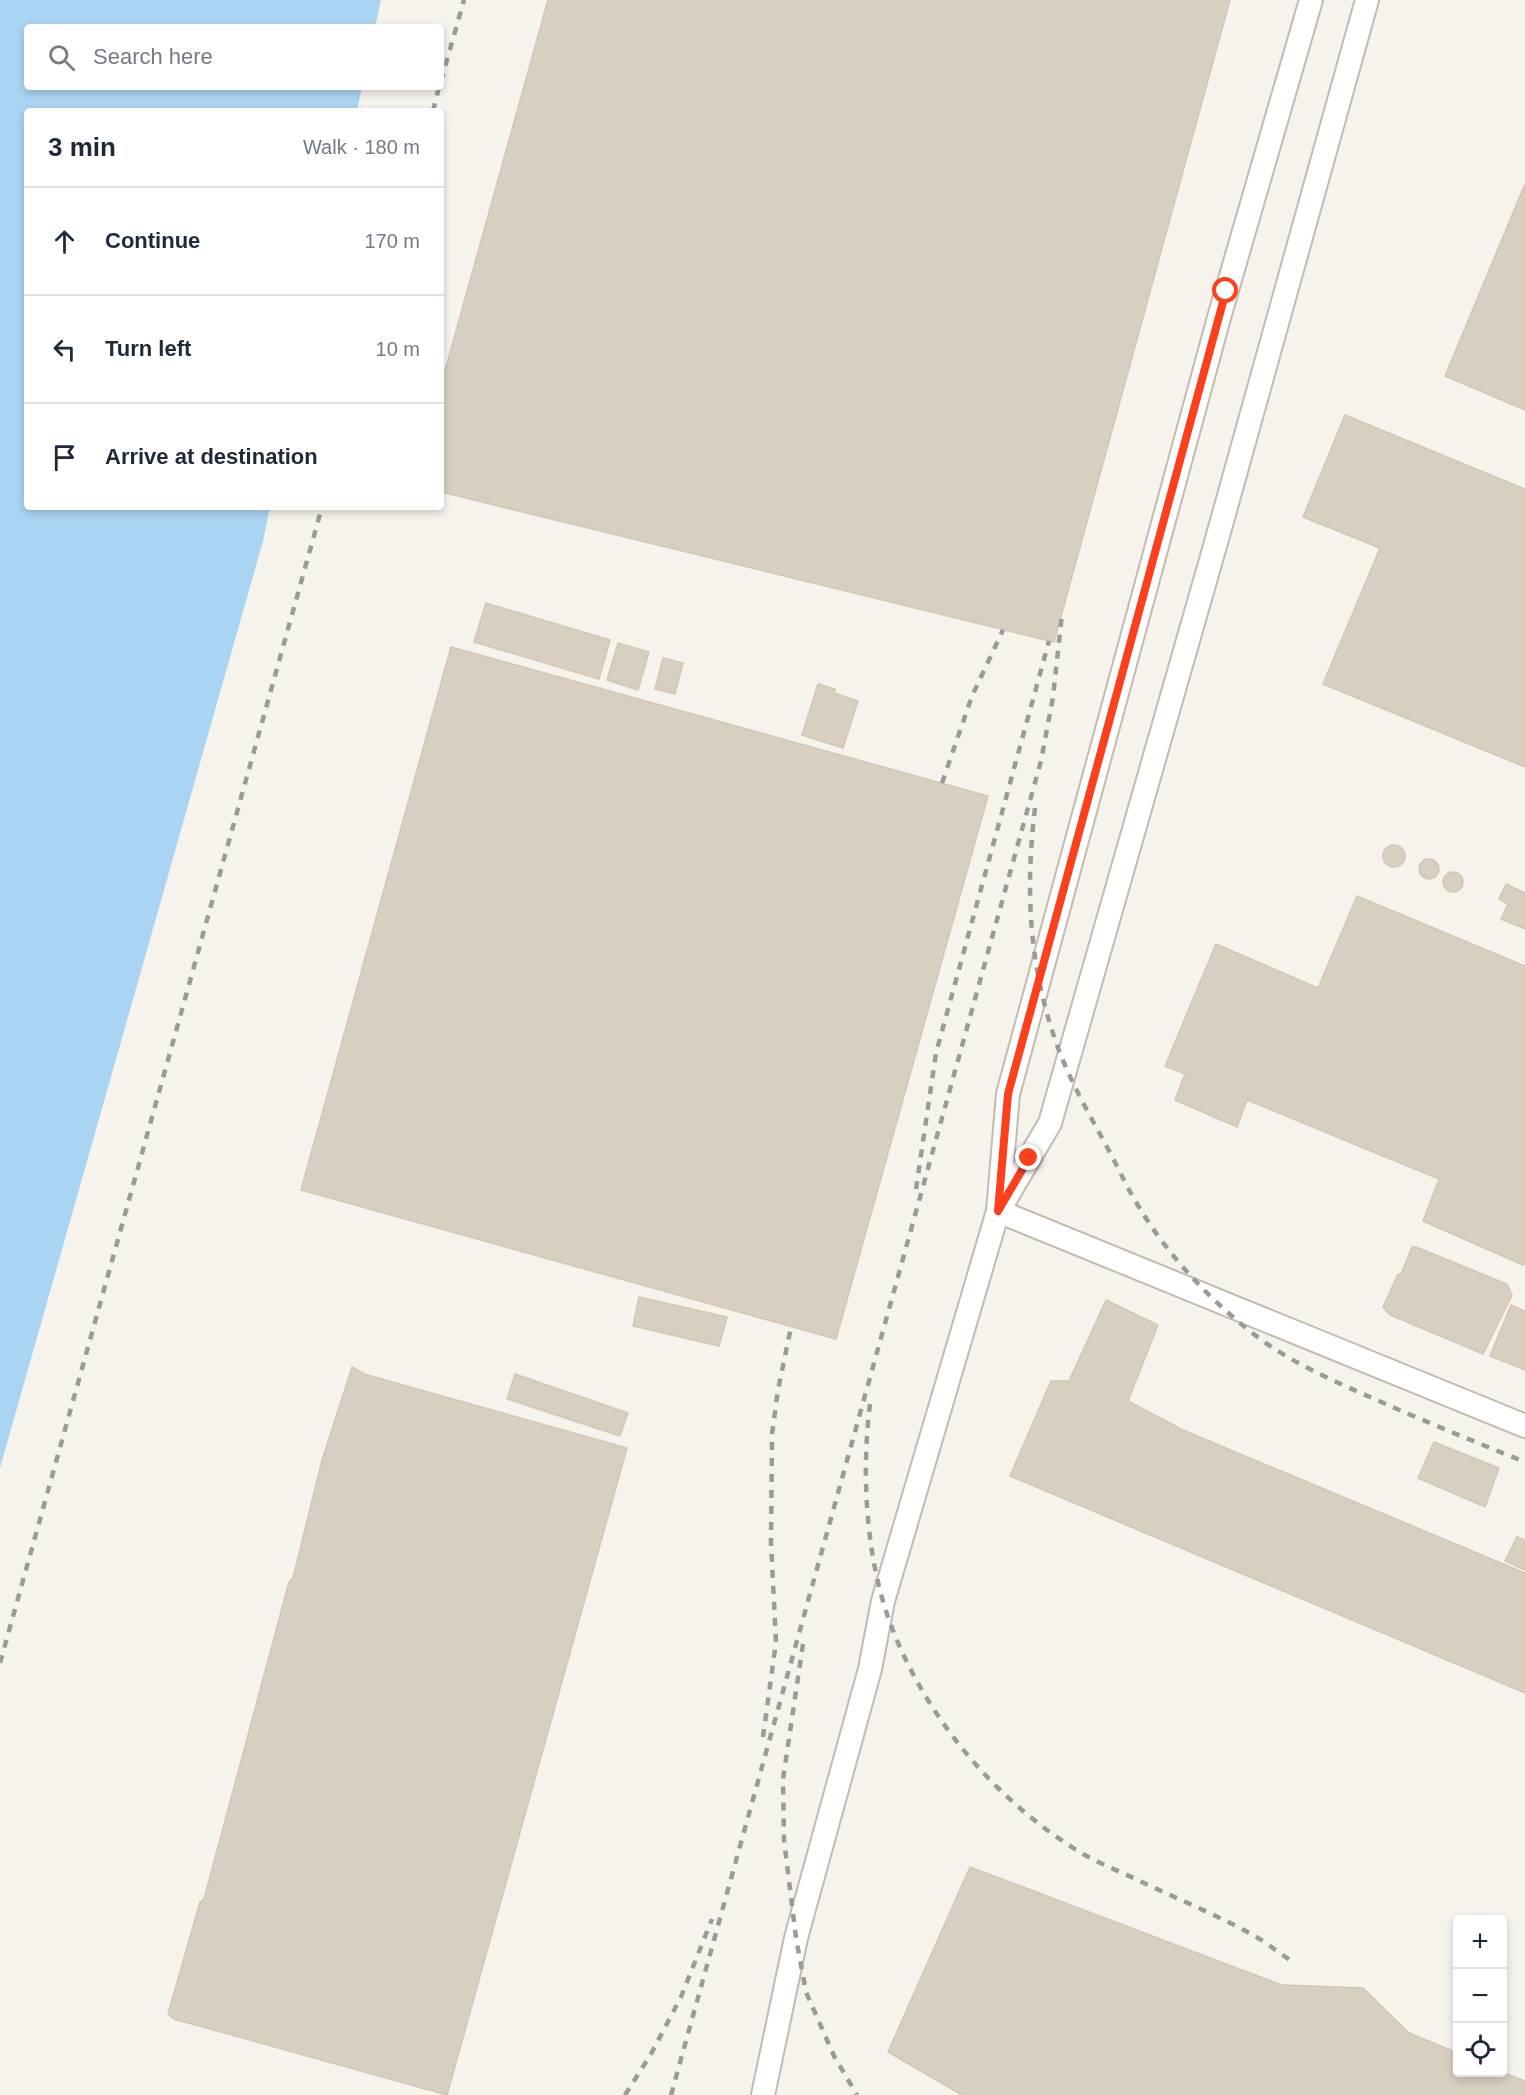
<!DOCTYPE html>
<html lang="en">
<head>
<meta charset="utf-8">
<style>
  body { margin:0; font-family:Arial,sans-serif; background:#f6f6f7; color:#1f2937 }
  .controls { position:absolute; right:18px; bottom:18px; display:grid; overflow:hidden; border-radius:6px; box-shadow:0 3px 9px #0003 }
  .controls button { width:54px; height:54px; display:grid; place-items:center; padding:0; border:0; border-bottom:2px solid #e0e1e3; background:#fff; color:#1f2937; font:30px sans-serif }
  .stop { position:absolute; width:18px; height:18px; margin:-14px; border:4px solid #fc3f1d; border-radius:50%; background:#fff }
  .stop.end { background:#fc3f1d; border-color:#fff; box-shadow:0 2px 6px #0008 }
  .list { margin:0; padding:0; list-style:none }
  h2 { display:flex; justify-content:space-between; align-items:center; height:78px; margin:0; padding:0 24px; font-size:26px }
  h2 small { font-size:20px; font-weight:400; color:#747a83 }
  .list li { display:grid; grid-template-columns:39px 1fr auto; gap:18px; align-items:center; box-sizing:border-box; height:108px; padding:0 24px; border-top:2px solid #e0e1e3 }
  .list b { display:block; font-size:22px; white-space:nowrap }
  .list em { font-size:20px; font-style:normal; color:#747a83 }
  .icon { flex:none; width:33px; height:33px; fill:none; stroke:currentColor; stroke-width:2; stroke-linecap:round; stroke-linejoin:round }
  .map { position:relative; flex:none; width:1525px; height:2095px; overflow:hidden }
  .search { position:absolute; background:#fff; box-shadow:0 3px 9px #0003; left:24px; top:24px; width:420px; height:66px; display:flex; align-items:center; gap:15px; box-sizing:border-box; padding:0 21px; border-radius:6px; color:#747a83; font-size:22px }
  .panel { position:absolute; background:#fff; box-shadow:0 3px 9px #0003; left:24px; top:108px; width:420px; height:402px; border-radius:6px }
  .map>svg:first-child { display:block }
  .water { fill:#a9d4f2 }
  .building { fill:#d8cfc1; stroke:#d3c7b4; stroke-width:1.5 }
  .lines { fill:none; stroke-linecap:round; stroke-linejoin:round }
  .lane-casing { stroke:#c2bbae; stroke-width:26 }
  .lane { stroke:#fff; stroke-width:22 }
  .rail { stroke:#9a9a9a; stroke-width:4.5; stroke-dasharray:8 8; stroke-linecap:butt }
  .route { stroke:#fc3f1d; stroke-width:8 }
</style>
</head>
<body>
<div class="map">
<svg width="1525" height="2095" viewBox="0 0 1525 2095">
  <rect width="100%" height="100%" fill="#f6f3ec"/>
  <polygon class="water" points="0,0 381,0 375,27 27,27 27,87 362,87 357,111 27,111 27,507 270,507 263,541 0,1468"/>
  <g class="building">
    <polygon points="548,0 1230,0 1054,642 441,492 441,385"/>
    <polygon points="1525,184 1525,410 1445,376"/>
    <polygon points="1345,415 1525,489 1525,767 1323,684 1380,548 1303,517"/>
    <polygon points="486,603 610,640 599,679 474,642"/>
    <polygon points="618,643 649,652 638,690 607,680"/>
    <polygon points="451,647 988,796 836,1339 301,1190"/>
    <polygon points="663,658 683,663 675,694 655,689"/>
    <polygon points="818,684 835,689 834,693 858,701 843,748 802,735"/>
    <circle cx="1394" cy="856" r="11"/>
    <circle cx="1429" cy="869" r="10"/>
    <circle cx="1453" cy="882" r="10"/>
    <polygon points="1506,884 1525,893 1525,929 1501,919 1508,904 1499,899"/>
    <polygon points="1357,896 1525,966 1525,1261 1523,1265 1423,1221 1439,1179 1247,1100 1237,1127 1175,1100 1185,1074 1165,1066 1216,944 1318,988"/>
    <polygon points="1412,1247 1416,1247 1507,1284 1512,1295 1483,1354 1390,1315 1383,1307 1398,1274 1401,1274"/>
    <polygon points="639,1297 727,1317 719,1346 633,1326"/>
    <polygon points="1106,1300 1158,1325 1128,1401 1183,1430 1525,1573 1525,1693 1010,1476 1051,1381 1069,1381"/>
    <polygon points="1511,1305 1525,1311 1525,1370 1490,1356"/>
    <polygon points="352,1367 364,1374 627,1448 447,2095 174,2019 168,2014 200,1902 204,1899 289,1582 293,1578 322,1460"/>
    <polygon points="515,1374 628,1413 620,1436 507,1399"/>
    <polygon points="1434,1442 1499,1468 1485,1507 1418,1478"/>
    <polygon points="1517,1537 1525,1540 1525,1570 1505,1561"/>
    <polygon points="970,1867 1282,1985 1363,1988 1409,2033 1458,2053 1458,2072 1502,2072 1525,2081 1525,2095 962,2095 888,2052"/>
  </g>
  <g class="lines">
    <defs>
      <g id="lane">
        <polyline points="1002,1205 1050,1123 1217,539 1367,0"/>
        <polyline points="998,1211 1525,1426"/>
        <polyline points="763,2095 796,1938 870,1669 883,1601 998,1211 1008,1094 1220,314 1311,0"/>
      </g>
    </defs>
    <use href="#lane" class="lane-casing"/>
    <use href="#lane" class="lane"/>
    <g class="rail">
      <polyline points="441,81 464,0"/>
      <polyline points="433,111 439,87"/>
      <polyline points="942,783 972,696 1003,630"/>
      <path d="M1035,808c-10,82 -6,159 22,237 13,36 32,69 50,102 11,20 20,41 32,60 28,47 69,91 112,125 35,28 78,47 119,65 51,23 103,44 155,65"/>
      <polyline points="916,1189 936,1053 1049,641"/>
      <path d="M870,1404c-9,71 -4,157 22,224 36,93 106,175 191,226 19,11 41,19 61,29 36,17 73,32 107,51 15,8 28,19 42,28"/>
      <polyline points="803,1644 783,1779 784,1840 796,1938 806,1992 834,2056 857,2095"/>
      <polyline points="0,1663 322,507"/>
      <polyline points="763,1737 776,1642 771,1543 772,1434 778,1390 791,1327"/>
      <polyline points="625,2095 651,2054 681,1997 712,1919"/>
      <polyline points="671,2095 1041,761 1053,697 1062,614"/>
    </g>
  </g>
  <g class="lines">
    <polyline class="route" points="1029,1158 998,1211 1008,1094 1226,291"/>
  </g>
</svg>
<div class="controls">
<button>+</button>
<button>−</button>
<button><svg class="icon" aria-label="locate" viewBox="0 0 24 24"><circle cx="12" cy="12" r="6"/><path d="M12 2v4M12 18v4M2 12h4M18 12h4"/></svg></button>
</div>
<div class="stop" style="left:1226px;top:291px"></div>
<div class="stop end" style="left:1029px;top:1158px"></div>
<div class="search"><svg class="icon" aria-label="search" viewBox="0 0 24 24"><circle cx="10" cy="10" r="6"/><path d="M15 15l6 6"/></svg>Search here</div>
<section class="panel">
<h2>3 min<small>Walk · 180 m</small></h2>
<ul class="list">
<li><svg class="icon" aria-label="ahead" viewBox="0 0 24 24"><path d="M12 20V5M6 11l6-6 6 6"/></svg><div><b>Continue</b></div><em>170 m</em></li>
<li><svg class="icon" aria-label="left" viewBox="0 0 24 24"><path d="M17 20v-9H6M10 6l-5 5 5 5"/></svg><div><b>Turn left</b></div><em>10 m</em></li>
<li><svg class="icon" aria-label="arrive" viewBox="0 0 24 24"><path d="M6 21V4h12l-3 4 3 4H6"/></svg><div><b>Arrive at destination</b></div></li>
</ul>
</section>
</div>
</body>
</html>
